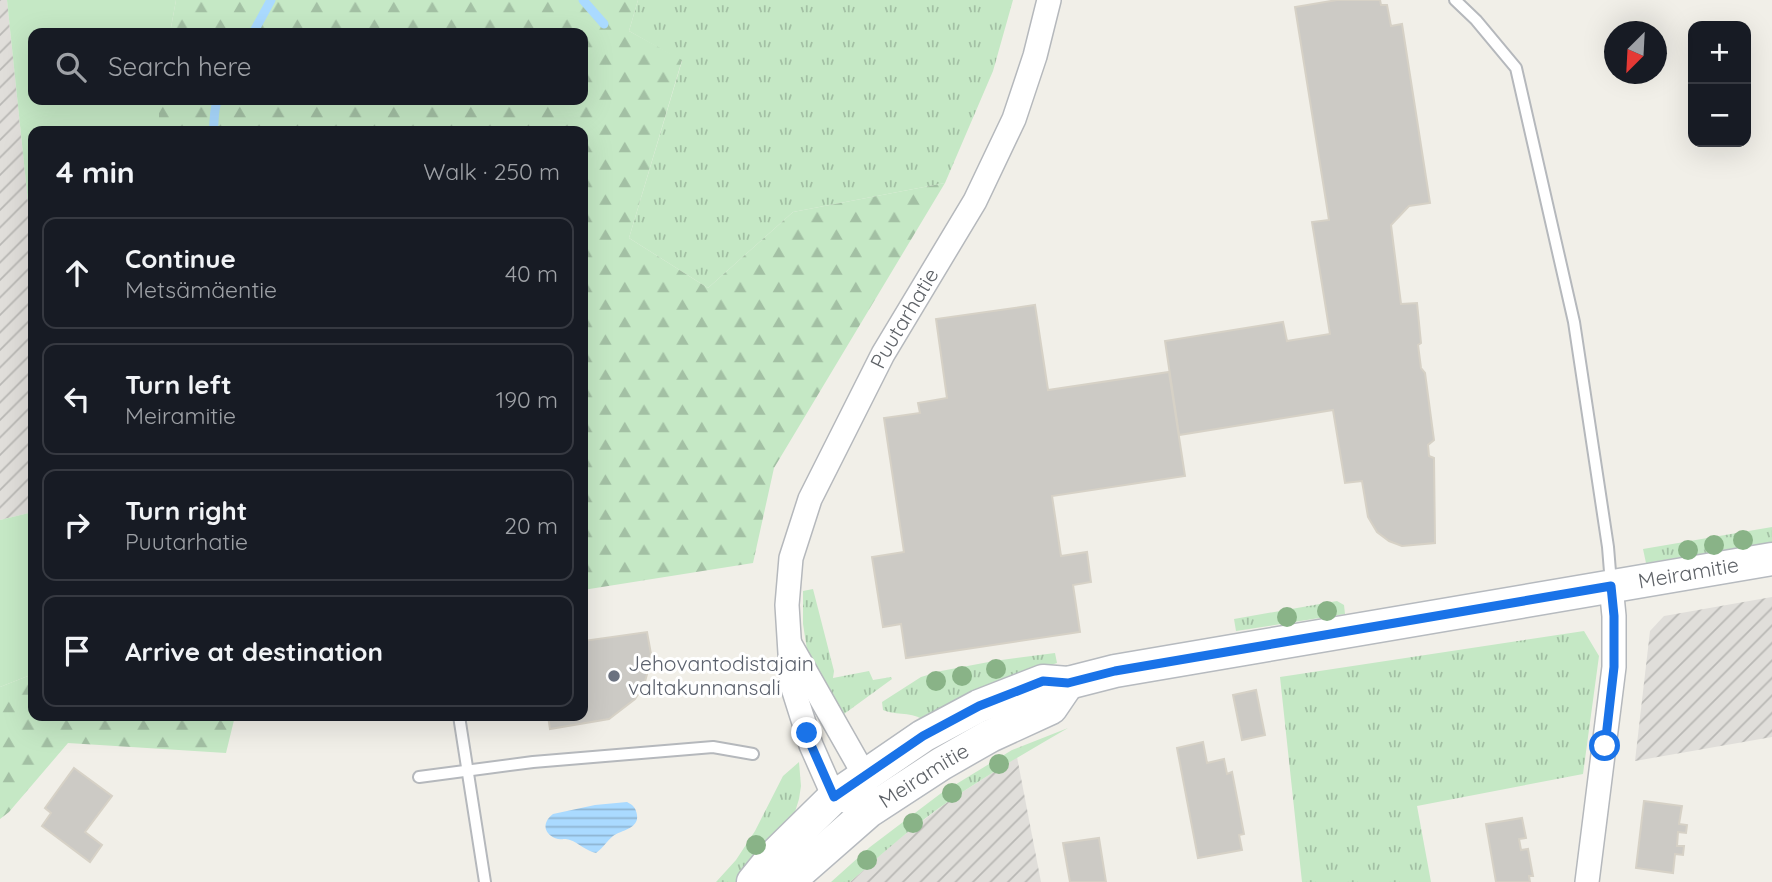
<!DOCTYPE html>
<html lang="en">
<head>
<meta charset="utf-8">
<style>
  body { margin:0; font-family:Quicksand,sans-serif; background:#20242c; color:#f1f3f6 }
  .controls { position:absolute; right:21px; top:21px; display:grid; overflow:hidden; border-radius:14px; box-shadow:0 7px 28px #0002 }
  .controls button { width:63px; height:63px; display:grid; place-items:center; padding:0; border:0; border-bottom:2px solid #363941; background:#171b24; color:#f1f3f6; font:35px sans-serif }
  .compass { position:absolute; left:1604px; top:21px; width:63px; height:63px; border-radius:50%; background:#171b24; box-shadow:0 7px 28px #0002; rotate:204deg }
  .stop { position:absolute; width:21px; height:21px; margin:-16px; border:5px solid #1a73e8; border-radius:50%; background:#fff }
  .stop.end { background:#1a73e8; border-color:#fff; box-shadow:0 2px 7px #0008 }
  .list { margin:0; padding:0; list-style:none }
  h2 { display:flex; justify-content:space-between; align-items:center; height:91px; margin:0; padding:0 28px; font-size:30px }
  h2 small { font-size:23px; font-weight:400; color:#9ea1a6 }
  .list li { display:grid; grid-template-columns:46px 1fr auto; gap:21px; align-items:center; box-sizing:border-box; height:112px; margin:0 14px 14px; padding:0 14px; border:2px solid #363941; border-radius:14px }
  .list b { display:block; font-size:26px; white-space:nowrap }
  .list p { margin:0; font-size:23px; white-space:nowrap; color:#9ea1a6 }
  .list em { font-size:23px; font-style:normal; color:#9ea1a6 }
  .icon { flex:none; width:38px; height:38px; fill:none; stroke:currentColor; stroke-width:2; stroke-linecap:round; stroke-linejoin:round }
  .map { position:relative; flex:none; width:1772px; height:882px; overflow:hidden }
  .search { position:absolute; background:#171b24; box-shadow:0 7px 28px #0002; left:28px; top:28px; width:560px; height:77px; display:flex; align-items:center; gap:18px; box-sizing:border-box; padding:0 24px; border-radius:14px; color:#9ea1a6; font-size:26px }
  .panel { position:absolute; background:#171b24; box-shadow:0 7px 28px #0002; left:28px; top:126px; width:560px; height:595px; border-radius:14px }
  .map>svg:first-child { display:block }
  .industrial { fill:url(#industrial-furrows) }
  .grass { fill:url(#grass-tufts) }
  .forest { fill:url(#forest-firs) }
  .green { fill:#c5e8c5 }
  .water { fill:url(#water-rules) }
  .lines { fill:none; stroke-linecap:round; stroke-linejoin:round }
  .stream { stroke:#aadaff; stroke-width:9 }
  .building { fill:#cccac5; stroke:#d6d1c6; stroke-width:2 }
  .service-casing { stroke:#b5b8bc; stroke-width:14 }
  .minor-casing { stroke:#b5b8bc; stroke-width:26 }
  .secondary-casing { stroke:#b6babf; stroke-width:35 }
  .service { stroke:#fff; stroke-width:10 }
  .minor { stroke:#fff; stroke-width:23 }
  .secondary { stroke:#fff; stroke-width:32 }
  .tree { fill:#89b387 }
  .route { stroke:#1a73e8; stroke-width:9 }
  .worship-dot { fill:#6b7280; stroke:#fff; stroke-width:2.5 }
  .labels { text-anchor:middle; stroke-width:6; stroke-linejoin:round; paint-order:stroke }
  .street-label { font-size:21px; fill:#5f6368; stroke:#fff }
  .worship-label { font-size:21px; fill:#5b616d; stroke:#fff; text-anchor:start }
</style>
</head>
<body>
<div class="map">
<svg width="1772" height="882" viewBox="0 0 1772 882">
  <defs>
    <pattern id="industrial-furrows" width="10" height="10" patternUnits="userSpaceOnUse" patternTransform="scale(1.75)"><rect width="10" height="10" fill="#e0deda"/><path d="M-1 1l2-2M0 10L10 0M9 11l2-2" fill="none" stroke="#b9b8b5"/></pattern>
    <pattern id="grass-tufts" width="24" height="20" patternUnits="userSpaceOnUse" patternTransform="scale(1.75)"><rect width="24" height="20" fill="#c5e8c5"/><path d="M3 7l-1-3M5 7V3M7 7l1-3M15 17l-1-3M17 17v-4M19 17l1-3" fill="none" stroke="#a3c0a4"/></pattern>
    <pattern id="forest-firs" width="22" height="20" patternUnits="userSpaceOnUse" patternTransform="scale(1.75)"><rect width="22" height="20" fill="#c5e8c5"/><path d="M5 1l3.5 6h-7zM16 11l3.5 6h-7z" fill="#a3c0a4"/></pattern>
    <pattern id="water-rules" width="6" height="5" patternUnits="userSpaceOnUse" patternTransform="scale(1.75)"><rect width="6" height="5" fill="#aadaff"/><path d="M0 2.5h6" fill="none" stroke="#8eb4d2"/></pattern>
  </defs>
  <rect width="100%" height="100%" fill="#f1efe8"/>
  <g class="industrial">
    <polygon points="0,0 7,0 33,250 33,512 0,520"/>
    <polygon points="1772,597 1772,737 1635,761 1650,631 1664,616"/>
    <polygon points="1017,757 1041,882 850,882 895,842 950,800"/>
  </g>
  <g class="grass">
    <polygon points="638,0 1013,0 993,71 945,183 793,212 708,288 629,238 682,61 629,31"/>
    <polygon points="1772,527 1772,542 1646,563 1643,549"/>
    <polygon points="813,589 834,671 833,678 869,671 873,680 891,677 892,679 844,714 834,705 808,656 803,624 803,591"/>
    <polygon points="1337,601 1344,605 1345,614 1236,631 1234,619"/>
    <polygon points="1584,631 1599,656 1583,774 1417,806 1431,882 1302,882 1280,677"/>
    <path d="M1055,653l2,10 -36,12 -96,46c-13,-10 -28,-5 -42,-11l-1,-8 39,-25 20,-6 53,-10z"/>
    <path d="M1068,728c-40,23 -79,46 -116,71 -37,25 -69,54 -102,83h-19l39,-35 70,-53 72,-44z"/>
    <polygon points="799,762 801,786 799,799 795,812 737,882 716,882 736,860 755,831 783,776"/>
  </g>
  <g class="forest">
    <polygon points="176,0 638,0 629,31 682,60 629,238 708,288 793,212 945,183 774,468 753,563 583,590 583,131 159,131 159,100 583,100 583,33 170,33"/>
    <polygon points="33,674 33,716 235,716 226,753 68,743 9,812 0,819 0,687"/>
  </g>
  <g class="green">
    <polygon points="7,0 176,0 170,33 33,33 33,100 159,100 159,131 33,131 33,250"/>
    <polygon points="33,512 33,674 0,687 0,520"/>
  </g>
  <path class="water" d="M627,802c6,3 9,6 10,13 2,14 -16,15 -24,21 -6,5 -10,12 -17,17 -10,-2 -17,-10 -26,-13 -7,-2 -5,0 -12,-1 -14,-4 -17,-16 -5,-25l42,-9z"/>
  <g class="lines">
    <g class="stream">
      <polyline points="583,0 604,24"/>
      <polyline points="253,33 271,0"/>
      <path d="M213,131c2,-10 0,-22 5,-31"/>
    </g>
  </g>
  <g class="building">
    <polygon points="1337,0 1380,0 1381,5 1387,5 1391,26 1402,24 1430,203 1409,206 1391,225 1401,304 1417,303 1421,343 1418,345 1421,368 1425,373 1434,440 1428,445 1429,456 1434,458 1435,543 1402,546 1389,541 1377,532 1368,517 1362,481 1345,483 1333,410 1179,435 1165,341 1283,322 1287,341 1330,334 1312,222 1329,220 1295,7"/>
    <polygon points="1035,305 1048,390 1169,372 1185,476 1052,496 1061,556 1087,552 1091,582 1073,585 1080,632 906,658 901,624 883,627 872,557 904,552 884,418 920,413 918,403 947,398 936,319"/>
    <polygon points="647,632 651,654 649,667 644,685 635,699 609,719 550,729 548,716 583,716 583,641"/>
    <polygon points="1256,690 1265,735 1242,740 1233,695"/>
    <polygon points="1203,742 1207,763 1224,759 1227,774 1232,772 1244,834 1239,835 1242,850 1198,858 1177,748"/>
    <polygon points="74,768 112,796 85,832 102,845 90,862 42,826 51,813 45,808"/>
    <polygon points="1644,801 1682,806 1679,824 1687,825 1686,833 1678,832 1677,846 1684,846 1683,855 1675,854 1673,873 1636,868"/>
    <polygon points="1522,818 1526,838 1519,839 1521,850 1528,849 1533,876 1529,876 1530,882 1496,882 1486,824"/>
    <polygon points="1099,838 1106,882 1070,882 1063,843"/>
  </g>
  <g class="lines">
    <defs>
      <g id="service">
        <polyline points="1455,0 1476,20 1516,68 1574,322 1608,547 1611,584"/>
        <polyline points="459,716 485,882"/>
        <polyline points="419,777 533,762 713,747 753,754"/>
      </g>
      <g id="minor">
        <polyline points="790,644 865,776 866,789"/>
        <path id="s1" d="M848,802l-14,-5 -23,-52 -19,-60 -5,-80 4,-47 19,-59 73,-145 92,-153 39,-82 21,-63 14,-56"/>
        <polyline points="1587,882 1614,667 1614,616 1611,586"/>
      </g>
      <g id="secondary">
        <path id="s2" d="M753,882l21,-26 60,-59 89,-61 56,-30 64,-25 25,2 47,-12 657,-112"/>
        <path id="s3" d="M788,882l81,-71 72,-47 49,-28 61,-28 17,-25"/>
      </g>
    </defs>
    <use href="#service" class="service-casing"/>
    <use href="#minor" class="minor-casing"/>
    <use href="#secondary" class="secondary-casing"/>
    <use href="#service" class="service"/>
    <use href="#minor" class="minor"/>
    <use href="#secondary" class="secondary"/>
  </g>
  <g class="tree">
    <circle cx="1743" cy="540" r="10"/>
    <circle cx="1714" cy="545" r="10"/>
    <circle cx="1688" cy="550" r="10"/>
    <circle cx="1327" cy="611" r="10"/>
    <circle cx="1287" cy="617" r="10"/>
    <circle cx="996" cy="669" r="10"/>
    <circle cx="962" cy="676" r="10"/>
    <circle cx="936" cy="681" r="10"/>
    <circle cx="999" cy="764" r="10"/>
    <circle cx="952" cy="793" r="10"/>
    <circle cx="913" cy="823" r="10"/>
    <circle cx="756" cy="845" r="10"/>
    <circle cx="867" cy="860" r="10"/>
  </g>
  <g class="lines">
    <polyline class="route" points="807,733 811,745 834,797 923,736 979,706 1043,681 1068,683 1115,671 1611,586 1614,616 1614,667 1605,746"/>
  </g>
  <circle class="worship-dot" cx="614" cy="676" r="7"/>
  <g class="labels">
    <g class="street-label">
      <text dy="7" stroke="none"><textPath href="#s1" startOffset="528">Puutarhatie</textPath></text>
      <text dy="7" stroke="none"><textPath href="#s2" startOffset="1013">Meiramitie</textPath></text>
      <text dy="7" stroke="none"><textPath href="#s3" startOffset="173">Meiramitie</textPath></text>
    </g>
    <g class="worship-label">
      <text x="628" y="671">Jehovantodistajain<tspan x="628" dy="24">valtakunnansali</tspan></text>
    </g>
  </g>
</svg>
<div class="controls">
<button>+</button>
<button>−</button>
</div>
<svg class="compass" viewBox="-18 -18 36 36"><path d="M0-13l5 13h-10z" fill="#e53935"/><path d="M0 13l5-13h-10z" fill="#9ea1a6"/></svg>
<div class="stop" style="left:1605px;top:746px"></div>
<div class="stop end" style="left:807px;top:733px"></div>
<div class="search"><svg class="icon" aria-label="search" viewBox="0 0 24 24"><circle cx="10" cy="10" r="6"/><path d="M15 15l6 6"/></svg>Search here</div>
<section class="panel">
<h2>4 min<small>Walk · 250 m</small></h2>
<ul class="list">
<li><svg class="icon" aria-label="ahead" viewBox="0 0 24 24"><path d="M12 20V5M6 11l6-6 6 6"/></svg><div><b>Continue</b><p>Metsämäentie</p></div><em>40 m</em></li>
<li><svg class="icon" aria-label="left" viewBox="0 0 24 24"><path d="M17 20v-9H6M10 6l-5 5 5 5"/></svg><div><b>Turn left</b><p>Meiramitie</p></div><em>190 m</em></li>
<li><svg class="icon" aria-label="right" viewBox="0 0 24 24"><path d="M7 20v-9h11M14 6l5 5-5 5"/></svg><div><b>Turn right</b><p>Puutarhatie</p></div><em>20 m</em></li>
<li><svg class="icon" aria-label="arrive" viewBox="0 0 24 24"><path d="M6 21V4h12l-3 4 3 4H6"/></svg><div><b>Arrive at destination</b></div></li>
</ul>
</section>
</div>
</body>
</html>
